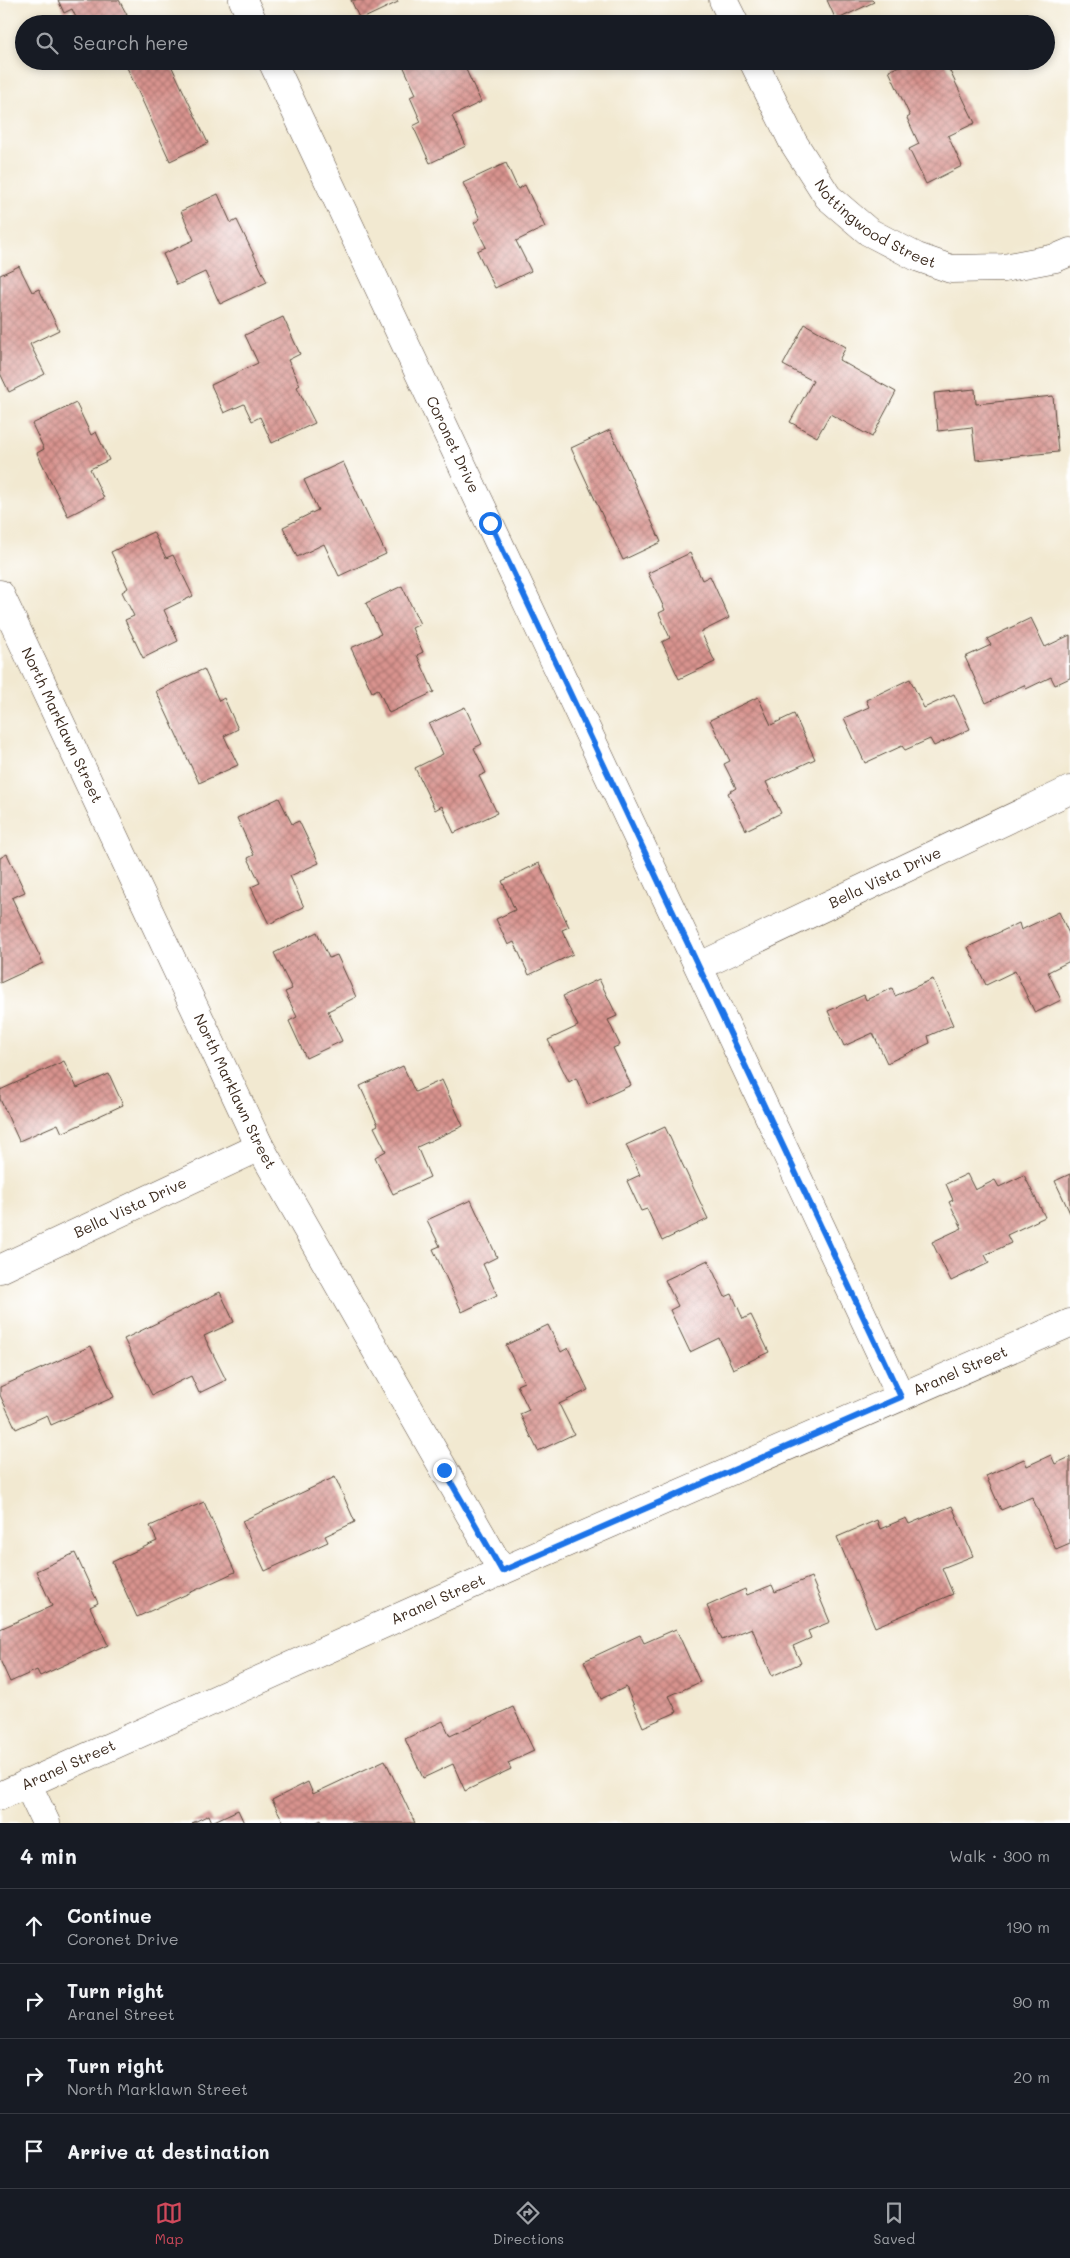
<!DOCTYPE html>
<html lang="en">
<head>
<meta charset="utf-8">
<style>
  body { margin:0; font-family:Mali,sans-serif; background:#20242c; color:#f1f3f6 }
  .stop { position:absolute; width:15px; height:15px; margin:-11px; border:4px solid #1a73e8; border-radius:50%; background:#fff }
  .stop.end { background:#1a73e8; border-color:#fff; box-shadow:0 1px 5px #0008 }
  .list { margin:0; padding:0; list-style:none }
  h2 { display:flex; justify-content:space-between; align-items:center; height:65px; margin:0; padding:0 20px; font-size:21px }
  h2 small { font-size:16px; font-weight:400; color:#9ea1a6 }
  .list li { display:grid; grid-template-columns:32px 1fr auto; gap:15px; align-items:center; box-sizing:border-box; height:75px; padding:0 20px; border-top:1px solid #363941 }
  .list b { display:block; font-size:19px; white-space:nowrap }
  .list p { margin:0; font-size:16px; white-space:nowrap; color:#9ea1a6 }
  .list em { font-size:16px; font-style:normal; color:#9ea1a6 }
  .icon { flex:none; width:28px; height:28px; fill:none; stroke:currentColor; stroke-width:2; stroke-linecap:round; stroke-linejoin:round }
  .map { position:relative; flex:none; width:1070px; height:1823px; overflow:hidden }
  .search { position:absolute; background:#171b24; box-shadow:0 2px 8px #0003; left:15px; right:15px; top:15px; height:55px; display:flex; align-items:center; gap:12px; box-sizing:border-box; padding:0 18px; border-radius:28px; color:#9ea1a6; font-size:19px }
  .sheet { height:365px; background:#171b24 }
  nav { display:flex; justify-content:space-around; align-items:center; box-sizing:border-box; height:70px; border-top:1px solid #363941; background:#171b24; font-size:14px; color:#9ea1a6 }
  nav a { display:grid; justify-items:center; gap:2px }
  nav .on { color:#d1495b }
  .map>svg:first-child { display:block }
  .building { fill:url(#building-cross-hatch) }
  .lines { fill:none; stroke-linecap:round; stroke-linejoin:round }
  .street-casing { stroke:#564739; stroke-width:29 }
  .street { stroke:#fff; stroke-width:28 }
  .route { stroke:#1a73e8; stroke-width:6 }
  .labels { text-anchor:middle; stroke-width:5; stroke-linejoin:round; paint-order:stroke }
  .street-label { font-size:15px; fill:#3b2a1e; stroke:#fff }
</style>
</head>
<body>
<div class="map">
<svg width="1070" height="1823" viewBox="0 0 1070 1823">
  <defs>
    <pattern id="building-cross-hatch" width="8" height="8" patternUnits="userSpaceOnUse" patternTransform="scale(1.25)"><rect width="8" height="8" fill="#d8938e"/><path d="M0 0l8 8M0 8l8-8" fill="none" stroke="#b07873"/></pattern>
  </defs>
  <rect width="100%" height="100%" fill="#fff"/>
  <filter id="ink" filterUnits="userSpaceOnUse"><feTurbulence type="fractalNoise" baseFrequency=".02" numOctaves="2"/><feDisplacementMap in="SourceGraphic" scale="10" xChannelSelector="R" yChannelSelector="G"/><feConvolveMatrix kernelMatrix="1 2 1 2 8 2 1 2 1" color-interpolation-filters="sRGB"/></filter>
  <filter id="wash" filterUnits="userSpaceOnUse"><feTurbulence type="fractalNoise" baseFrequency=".0096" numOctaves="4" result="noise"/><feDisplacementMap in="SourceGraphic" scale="20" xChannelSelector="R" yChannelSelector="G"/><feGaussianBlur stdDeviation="1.12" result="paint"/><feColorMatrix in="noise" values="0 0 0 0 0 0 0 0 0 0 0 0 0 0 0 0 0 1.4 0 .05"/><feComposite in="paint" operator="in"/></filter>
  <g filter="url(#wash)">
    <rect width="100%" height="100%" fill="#f2e9d1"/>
    <g id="blocks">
      <g class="building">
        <polygon points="58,0 119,0 127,15 109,24 79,24 72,9 64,13"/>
        <polygon points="351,0 397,0 398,2 360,20"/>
        <polygon points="827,0 872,0 874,2 836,20"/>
        <polygon points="124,61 169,61 208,143 170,161"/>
        <polygon points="401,61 452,61 453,64 462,61 481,102 452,116 466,146 430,163 413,126 421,122 410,97 416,94"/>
        <polygon points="909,61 945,61 975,123 948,136 962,166 926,184 909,149 919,144 907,118 910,116 889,71"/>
        <polygon points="506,163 518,189 525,185 545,227 516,241 531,271 495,288 477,251 486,247 474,223 480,219 463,183"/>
        <polygon points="218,194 231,223 237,220 267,282 220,304 205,272 177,285 163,254 194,240 181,211"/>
        <polygon points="19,266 32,292 39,289 59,330 30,344 45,374 9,392 0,373 0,275"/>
        <polygon points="283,317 300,354 288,360 300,385 297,387 315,423 272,443 260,417 252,421 244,404 224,413 211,385 258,363 245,335"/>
        <polygon points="805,324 846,347 839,360 896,392 872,437 830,414 817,437 790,422 813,381 783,365"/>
        <polygon points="975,389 976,404 1053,396 1058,452 976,460 972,427 938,431 934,393"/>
        <polygon points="76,403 91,435 96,432 109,460 90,469 104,498 68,516 37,453 44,449 32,424"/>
        <polygon points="610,430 661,542 623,560 571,448"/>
        <polygon points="343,462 386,554 339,576 324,544 297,557 283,527 318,510 304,480"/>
        <polygon points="153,532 166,558 173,555 193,596 164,610 178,641 143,658 125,620 134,616 122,592 128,588 111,552"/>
        <polygon points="690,553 702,580 710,576 729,618 701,632 715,662 679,679 662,642 670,638 659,613 665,610 648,573"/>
        <polygon points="402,586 420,624 412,628 423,652 417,655 434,692 389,713 378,689 372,692 351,648 381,634 366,603"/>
        <polygon points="1031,618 1045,647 1070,635 1070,678 1055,685 1051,677 1026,689 1024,685 986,703 965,657 991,645 987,639"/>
        <polygon points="204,669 219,701 224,698 238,729 224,736 238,765 199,783 156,691"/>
        <polygon points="910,679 924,708 954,694 970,729 934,746 930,739 905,750 902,746 865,763 844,718 869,707 866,700"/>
        <polygon points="758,697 771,725 794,714 815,759 766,782 781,813 746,830 728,793 736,788 724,764 730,761 710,720"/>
        <polygon points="465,707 482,744 474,748 486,773 479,776 497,813 454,833 442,806 435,810 415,768 443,754 429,724"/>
        <polygon points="279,798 292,824 299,821 319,863 290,876 304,907 269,924 251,887 260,883 248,858 254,855 237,818"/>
        <polygon points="7,854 25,892 12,898 43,963 0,983 0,858"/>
        <polygon points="539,863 569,927 562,930 573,954 529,975 514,942 508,945 496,919 515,910 502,881"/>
        <polygon points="1059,912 1070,936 1070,961 1048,972 1061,1000 1035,1013 1015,971 986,985 968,947 1019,923 1021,930"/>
        <polygon points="317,932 329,958 337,955 356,997 328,1011 342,1041 306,1058 289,1021 297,1017 285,992 292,989 274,953"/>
        <polygon points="599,979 617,1016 608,1020 620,1045 613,1048 631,1085 588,1105 576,1078 569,1082 548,1040 578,1026 563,996"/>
        <polygon points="933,979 953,1025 928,1036 930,1043 887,1063 873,1033 844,1046 828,1011 864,995 866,1000 892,988 895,996"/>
        <polygon points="64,1061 77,1088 109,1074 123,1105 62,1133 58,1124 19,1141 0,1099 0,1090"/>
        <polygon points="403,1066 415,1092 442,1080 463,1126 417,1147 430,1177 393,1194 375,1157 386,1151 374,1127 378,1125 360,1086"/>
        <polygon points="665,1127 708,1219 662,1241 647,1209 641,1211 627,1181 640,1175 626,1145"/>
        <polygon points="967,1174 975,1190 995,1180 999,1187 1024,1175 1045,1217 1007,1235 1011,1243 985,1255 989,1263 951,1281 932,1242 962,1228 949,1202 953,1200 946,1184"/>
        <polygon points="1070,1174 1070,1213 1055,1181"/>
        <polygon points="471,1200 497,1257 483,1264 497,1295 462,1312 433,1249 440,1246 427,1220"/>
        <polygon points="708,1260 725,1297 732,1294 743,1319 751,1315 769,1352 733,1369 719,1338 690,1352 670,1310 678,1306 665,1280"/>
        <polygon points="220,1292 234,1322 204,1336 226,1380 199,1393 191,1376 152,1395 124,1339"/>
        <polygon points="548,1325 561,1352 568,1348 588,1390 559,1404 574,1434 538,1451 520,1414 529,1410 517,1385 524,1382 506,1345"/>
        <polygon points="91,1346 114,1397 51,1425 47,1415 16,1429 0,1395 0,1387"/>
        <polygon points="1051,1455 1055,1464 1070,1457 1070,1544 1056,1550 1032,1497 1001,1510 986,1476 1024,1459 1027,1466"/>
        <polygon points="335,1477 355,1522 325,1536 328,1542 265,1571 242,1521"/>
        <polygon points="204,1502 235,1572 137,1617 112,1562 157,1541 150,1526"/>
        <polygon points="952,1506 973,1556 942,1568 953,1594 875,1627 837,1537 877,1520 880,1529 906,1518 909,1524"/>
        <polygon points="75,1553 98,1603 90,1607 108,1645 40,1676 37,1670 10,1682 0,1660 0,1629 52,1606 36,1571"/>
        <polygon points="811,1577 830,1622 808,1631 811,1638 793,1646 801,1663 772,1676 752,1628 722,1640 707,1606 745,1589 747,1595 772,1585 775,1592"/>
        <polygon points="676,1629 700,1682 669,1696 677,1712 643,1727 626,1687 601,1699 584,1661 640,1635 644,1643"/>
        <polygon points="513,1707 534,1751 508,1763 511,1769 465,1791 453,1764 423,1778 405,1739 443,1721 450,1736"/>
        <polygon points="385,1760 415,1823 322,1823 321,1820 315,1823 284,1823 272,1800 308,1782 313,1794"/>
        <polygon points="238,1810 244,1823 192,1823 209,1815 212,1822"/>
      </g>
    </g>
  </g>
  <g filter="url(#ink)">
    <use href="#blocks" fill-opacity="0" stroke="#564739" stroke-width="1"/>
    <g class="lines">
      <defs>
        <g id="street">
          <polyline points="243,0 254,24"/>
          <polyline points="723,0 735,24"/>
          <path id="s1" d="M272,61l629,1336"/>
          <path id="s2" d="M753,61l40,81 35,55 41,35 48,25 34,12 53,-1 52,-10 14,-6"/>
          <path id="s3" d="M0,594l260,553 242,424"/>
          <path id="s4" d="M700,966l370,-176"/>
          <path id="s5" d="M0,1269l260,-122"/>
          <polyline points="27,1783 46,1823"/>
          <path id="s6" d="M0,1796l502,-225 568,-248"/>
        </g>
      </defs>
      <use href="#street" class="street-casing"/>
      <use href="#street" class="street"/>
    </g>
  </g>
  <g class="lines" filter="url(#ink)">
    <polyline class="route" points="444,1470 502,1571 901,1397 490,523"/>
  </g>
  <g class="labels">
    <g class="street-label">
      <text dy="5" stroke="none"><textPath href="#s2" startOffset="210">Nottingwood Street</textPath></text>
      <text dy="5" stroke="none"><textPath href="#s1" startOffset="424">Coronet Drive</textPath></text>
      <text dy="5" stroke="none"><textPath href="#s3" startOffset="145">North Marklawn Street</textPath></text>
      <text dy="5" stroke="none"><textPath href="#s4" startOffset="205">Bella Vista Drive</textPath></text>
      <text dy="5" stroke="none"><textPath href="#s3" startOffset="550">North Marklawn Street</textPath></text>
      <text dy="5" stroke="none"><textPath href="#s5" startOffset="144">Bella Vista Drive</textPath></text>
      <text dy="5" stroke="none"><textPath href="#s6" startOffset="1050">Aranel Street</textPath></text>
      <text dy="5" stroke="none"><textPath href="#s6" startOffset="480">Aranel Street</textPath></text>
      <text dy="5" stroke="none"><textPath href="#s6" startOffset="75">Aranel Street</textPath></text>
    </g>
  </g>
</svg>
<div class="stop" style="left:490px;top:523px"></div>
<div class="stop end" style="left:444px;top:1470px"></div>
<div class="search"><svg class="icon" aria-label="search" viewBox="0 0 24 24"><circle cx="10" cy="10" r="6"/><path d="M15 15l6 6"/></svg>Search here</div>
</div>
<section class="sheet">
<h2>4 min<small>Walk · 300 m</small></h2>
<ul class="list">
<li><svg class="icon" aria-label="ahead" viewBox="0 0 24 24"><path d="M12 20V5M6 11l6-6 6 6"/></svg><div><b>Continue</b><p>Coronet Drive</p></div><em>190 m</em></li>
<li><svg class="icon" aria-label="right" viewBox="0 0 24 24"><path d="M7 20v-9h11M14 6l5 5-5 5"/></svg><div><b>Turn right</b><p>Aranel Street</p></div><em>90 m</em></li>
<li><svg class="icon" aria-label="right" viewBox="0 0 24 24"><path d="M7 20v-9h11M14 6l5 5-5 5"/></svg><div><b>Turn right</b><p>North Marklawn Street</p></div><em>20 m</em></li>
<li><svg class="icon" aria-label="arrive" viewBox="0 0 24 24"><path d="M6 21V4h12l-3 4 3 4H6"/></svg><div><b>Arrive at destination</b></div></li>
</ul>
</section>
<nav>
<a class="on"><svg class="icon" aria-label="map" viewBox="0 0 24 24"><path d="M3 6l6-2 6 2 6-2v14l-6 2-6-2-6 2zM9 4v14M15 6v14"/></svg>Map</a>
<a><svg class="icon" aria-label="directions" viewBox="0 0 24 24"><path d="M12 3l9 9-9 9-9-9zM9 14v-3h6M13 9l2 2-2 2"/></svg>Directions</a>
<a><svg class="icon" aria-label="saved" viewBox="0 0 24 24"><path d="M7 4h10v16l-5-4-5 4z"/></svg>Saved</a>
</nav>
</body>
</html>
